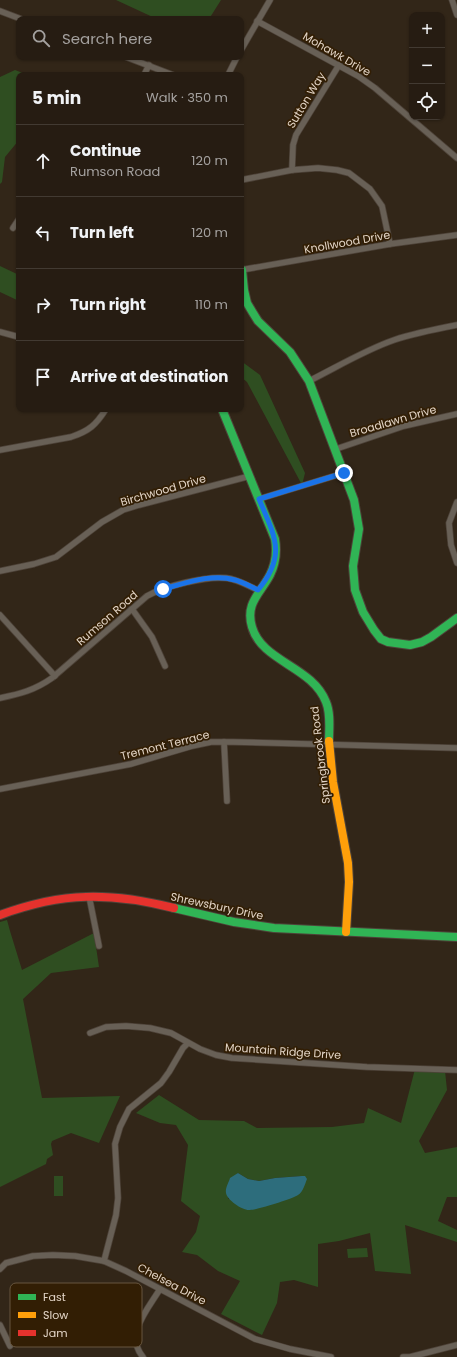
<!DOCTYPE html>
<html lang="en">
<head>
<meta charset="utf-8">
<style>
  body { margin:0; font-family:Poppins,sans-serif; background:#2e251b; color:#f1f3f6 }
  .controls { position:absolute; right:12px; top:12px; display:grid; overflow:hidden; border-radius:8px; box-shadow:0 1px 3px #0004 }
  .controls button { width:36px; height:36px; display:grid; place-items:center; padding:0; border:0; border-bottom:1px solid #423a32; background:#261c12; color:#f1f3f6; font:20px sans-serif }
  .stop { position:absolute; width:12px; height:12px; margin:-9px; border:3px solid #1a73e8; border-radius:50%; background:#fff }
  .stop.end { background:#1a73e8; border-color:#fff; box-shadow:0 1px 4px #0008 }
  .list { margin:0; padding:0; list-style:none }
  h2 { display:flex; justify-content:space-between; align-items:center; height:52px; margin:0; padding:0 16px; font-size:17px }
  h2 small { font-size:13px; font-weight:400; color:#a4a19f }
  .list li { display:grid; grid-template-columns:26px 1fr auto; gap:12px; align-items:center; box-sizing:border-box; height:72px; padding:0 16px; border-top:1px solid #423a32 }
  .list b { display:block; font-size:15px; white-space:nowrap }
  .list p { margin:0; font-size:13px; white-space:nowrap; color:#a4a19f }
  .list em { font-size:13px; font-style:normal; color:#a4a19f }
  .icon { flex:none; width:22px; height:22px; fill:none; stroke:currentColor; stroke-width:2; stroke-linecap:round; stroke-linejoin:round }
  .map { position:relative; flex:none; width:457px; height:1357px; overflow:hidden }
  .search { position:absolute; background:#261c12; box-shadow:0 1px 3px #0004; left:16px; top:16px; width:228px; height:44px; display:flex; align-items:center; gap:10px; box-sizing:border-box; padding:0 14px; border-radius:8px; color:#a4a19f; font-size:15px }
  .panel { position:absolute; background:#261c12; box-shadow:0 1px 3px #0004; left:16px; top:72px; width:228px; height:340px; border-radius:8px }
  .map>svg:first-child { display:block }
  .green { fill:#2f4e21; fill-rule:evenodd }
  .water { fill:#2d6d7c }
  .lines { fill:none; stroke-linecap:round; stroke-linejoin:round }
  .street-casing { stroke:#4e4339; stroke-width:7 }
  .fast-casing { stroke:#4e4339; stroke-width:10 }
  .slow-casing { stroke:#4e4339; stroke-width:10 }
  .jam-casing { stroke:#4e4339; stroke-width:10 }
  .street { stroke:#686056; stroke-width:5.5 }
  .fast { stroke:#30b455; stroke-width:8 }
  .slow { stroke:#ff9f0a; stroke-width:8 }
  .jam { stroke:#e5322d; stroke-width:8 }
  .route { stroke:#1a73e8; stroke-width:5 }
  .labels { text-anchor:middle; stroke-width:3.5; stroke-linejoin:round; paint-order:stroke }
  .street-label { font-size:11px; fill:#e3d5c7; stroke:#321e04 }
  .key { fill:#321e04; stroke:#67553e; stroke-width:1 }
  .key-label { font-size:11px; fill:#e3d5c7 }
</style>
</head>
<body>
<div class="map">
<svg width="457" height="1357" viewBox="0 0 457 1357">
  <rect width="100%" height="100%" fill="#322618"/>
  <g class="green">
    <polygon points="116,0 221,0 209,19 157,19"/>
    <polygon points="15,70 28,75 19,75 19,140 5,157 2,182 0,184 0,77"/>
    <polygon points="0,266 19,275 19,301 0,292"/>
    <polygon points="241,361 260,375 305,473 302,485 247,382 241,377"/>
    <polygon points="7,920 10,931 22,970 94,933 99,967 51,973 23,999 42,1098 120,1096 99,1143 71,1133 52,1141 51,1144 53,1155 47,1159 46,1164 0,1187 0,922"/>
    <path d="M415,1069l30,2 2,19 -28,51 6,12 32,-6v50h-10l-9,24 19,9v12l-52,-17 6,49 -36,-3 -5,-38 -31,8 -21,3v43l-24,-7 -14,2 -3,21 -15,32 -41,-21 19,-33 -22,-10 -21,-16 -15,-3 14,-20 4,-16 -19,-15 7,-56 -12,-20 -16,-2 -24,-10 23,-18 40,25 45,1 13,7 75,-1 32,-4 4,-15 33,15zM238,1173l10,6 11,2 16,-3 27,-2 -74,23z"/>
    <rect x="54" y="1176" width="9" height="20"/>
    <polygon points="367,1248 368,1257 348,1258 347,1249"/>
  </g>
  <path class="water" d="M238,1173l10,6 11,2 16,-3 27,-2h3l2,3c-2,5 -4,13 -9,16 -6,4 -41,15 -48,15 -7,1 -23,-10 -24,-17 -1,-5 3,-11 4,-15z"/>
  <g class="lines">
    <defs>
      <g id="street">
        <polyline points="452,0 457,15"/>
        <polyline points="0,11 21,19"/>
        <polyline points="257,21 358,76 375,88 457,158"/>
        <polyline points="241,50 270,0"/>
        <polyline points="126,57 173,75"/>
        <polyline points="144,75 149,65"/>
        <polyline points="228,75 237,57"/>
        <polyline points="292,170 293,145 296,135 339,65"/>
        <polyline points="241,180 292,170 318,168 337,170 349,173 370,189 382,206 390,244"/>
        <polyline points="13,228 19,219"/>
        <polyline points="241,270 390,244 457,235"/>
        <polyline points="0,332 19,337"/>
        <path d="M309,381c28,-14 56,-31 85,-41 21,-7 42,-11 63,-15"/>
        <polyline points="336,449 404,426 457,414"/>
        <path d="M0,450l71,-13c18,-6 25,-12 35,-28"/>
        <polyline points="259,499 344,473"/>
        <polyline points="457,502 449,523 451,545 457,563"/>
        <polyline points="0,571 34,564 56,557 102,522 123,510 139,505 250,476"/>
        <polyline points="132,609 152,637 165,666"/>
        <polyline points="0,615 55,676"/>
        <path d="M0,698c20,-4 35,-8 52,-20l95,-82c18,-10 59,-20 79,-18 12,1 22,8 32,12"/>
        <polyline points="224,742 227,801"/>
        <polyline points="0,789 131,764 192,746 211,742 233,742 457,748"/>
        <polyline points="89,896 99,946"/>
        <polyline points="90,1033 106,1027 126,1026 150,1028 171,1033 200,1049 216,1055 232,1058 367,1067 457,1070"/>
        <polyline points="104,1261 116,1215 118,1198 115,1144 120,1127 129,1109 161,1083 169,1072 183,1048 188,1043"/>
        <polyline points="0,1269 6,1263 33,1256 53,1255 75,1256 104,1261 126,1271 255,1339 290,1349 331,1357"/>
        <polyline points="0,1325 10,1346"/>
        <path d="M143,1357c-19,-22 5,-48 17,-68"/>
        <polyline points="403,1357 410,1357 457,1345"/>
      </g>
      <g id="fast">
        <polyline points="242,270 244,290 247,303 253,313 258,321 290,352 309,381 354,500 359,529 353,566 355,590 363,612 374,630 381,639 388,642 410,645 422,642 431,637 457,618"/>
        <path d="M222,409l53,130c2,12 1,24 -5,36 -10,19 -25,28 -18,52 10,35 60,39 74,75 5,12 3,27 3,39"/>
        <polyline points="174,908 234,922 274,928 457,937"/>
      </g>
      <polyline id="slow" points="329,741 333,782 348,863 349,882 346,932"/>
      <path id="jam" d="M0,915c62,-23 110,-23 174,-7"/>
    </defs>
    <use href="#street" class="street-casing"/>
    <use href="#fast" class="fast-casing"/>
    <use href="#slow" class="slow-casing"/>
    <use href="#jam" class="jam-casing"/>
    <use href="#street" class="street"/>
    <use href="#fast" class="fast"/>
    <use href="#slow" class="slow"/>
    <use href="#jam" class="jam"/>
  </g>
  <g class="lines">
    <path class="route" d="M163,589c23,-6 49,-16 72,-9 8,2 16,7 23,10 29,-35 17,-53 1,-91l85,-26"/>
  </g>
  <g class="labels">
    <g class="street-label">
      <text transform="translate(337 54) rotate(30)" y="4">Mohawk Drive</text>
      <text transform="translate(306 100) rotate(-59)" y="4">Sutton Way</text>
      <text transform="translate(347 242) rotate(-10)" y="4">Knollwood Drive</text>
      <text transform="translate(393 421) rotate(-16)" y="4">Broadlawn Drive</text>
      <text transform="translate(163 490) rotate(-16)" y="4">Birchwood Drive</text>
      <text transform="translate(107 618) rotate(-41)" y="4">Rumson Road</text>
      <text transform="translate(165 745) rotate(-14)" y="4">Tremont Terrace</text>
      <text transform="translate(320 755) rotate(-97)" y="4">Springbrook Road</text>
      <text transform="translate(217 906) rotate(12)" y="4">Shrewsbury Drive</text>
      <text transform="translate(283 1051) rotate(4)" y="4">Mountain Ridge Drive</text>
      <text transform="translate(172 1284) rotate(28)" y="4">Chelsea Drive</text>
    </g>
  </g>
  <rect x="10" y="1283" width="132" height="64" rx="6" class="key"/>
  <rect x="18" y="1294" width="18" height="6" fill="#30b455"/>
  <rect x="18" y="1312" width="18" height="6" fill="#ff9f0a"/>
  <rect x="18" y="1330" width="18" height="6" fill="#e5322d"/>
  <g class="key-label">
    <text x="43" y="1301">Fast</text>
    <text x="43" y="1319">Slow</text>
    <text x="43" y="1337">Jam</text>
  </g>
</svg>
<div class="controls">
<button>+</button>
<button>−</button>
<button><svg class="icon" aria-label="locate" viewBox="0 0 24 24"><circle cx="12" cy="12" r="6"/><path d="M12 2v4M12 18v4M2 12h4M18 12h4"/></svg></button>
</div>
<div class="stop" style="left:163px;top:589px"></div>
<div class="stop end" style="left:344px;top:473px"></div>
<div class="search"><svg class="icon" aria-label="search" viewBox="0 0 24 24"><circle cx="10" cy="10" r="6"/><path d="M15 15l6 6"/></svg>Search here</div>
<section class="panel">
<h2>5 min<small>Walk · 350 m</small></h2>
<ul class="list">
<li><svg class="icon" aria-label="ahead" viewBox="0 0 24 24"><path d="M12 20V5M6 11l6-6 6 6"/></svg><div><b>Continue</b><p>Rumson Road</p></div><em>120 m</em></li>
<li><svg class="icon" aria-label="left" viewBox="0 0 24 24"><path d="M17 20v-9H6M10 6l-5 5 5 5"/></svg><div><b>Turn left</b></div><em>120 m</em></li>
<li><svg class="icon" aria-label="right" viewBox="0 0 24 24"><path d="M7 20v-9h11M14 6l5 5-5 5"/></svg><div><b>Turn right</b></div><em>110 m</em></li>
<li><svg class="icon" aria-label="arrive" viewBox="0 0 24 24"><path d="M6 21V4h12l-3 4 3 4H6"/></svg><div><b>Arrive at destination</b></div></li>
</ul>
</section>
</div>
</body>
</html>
